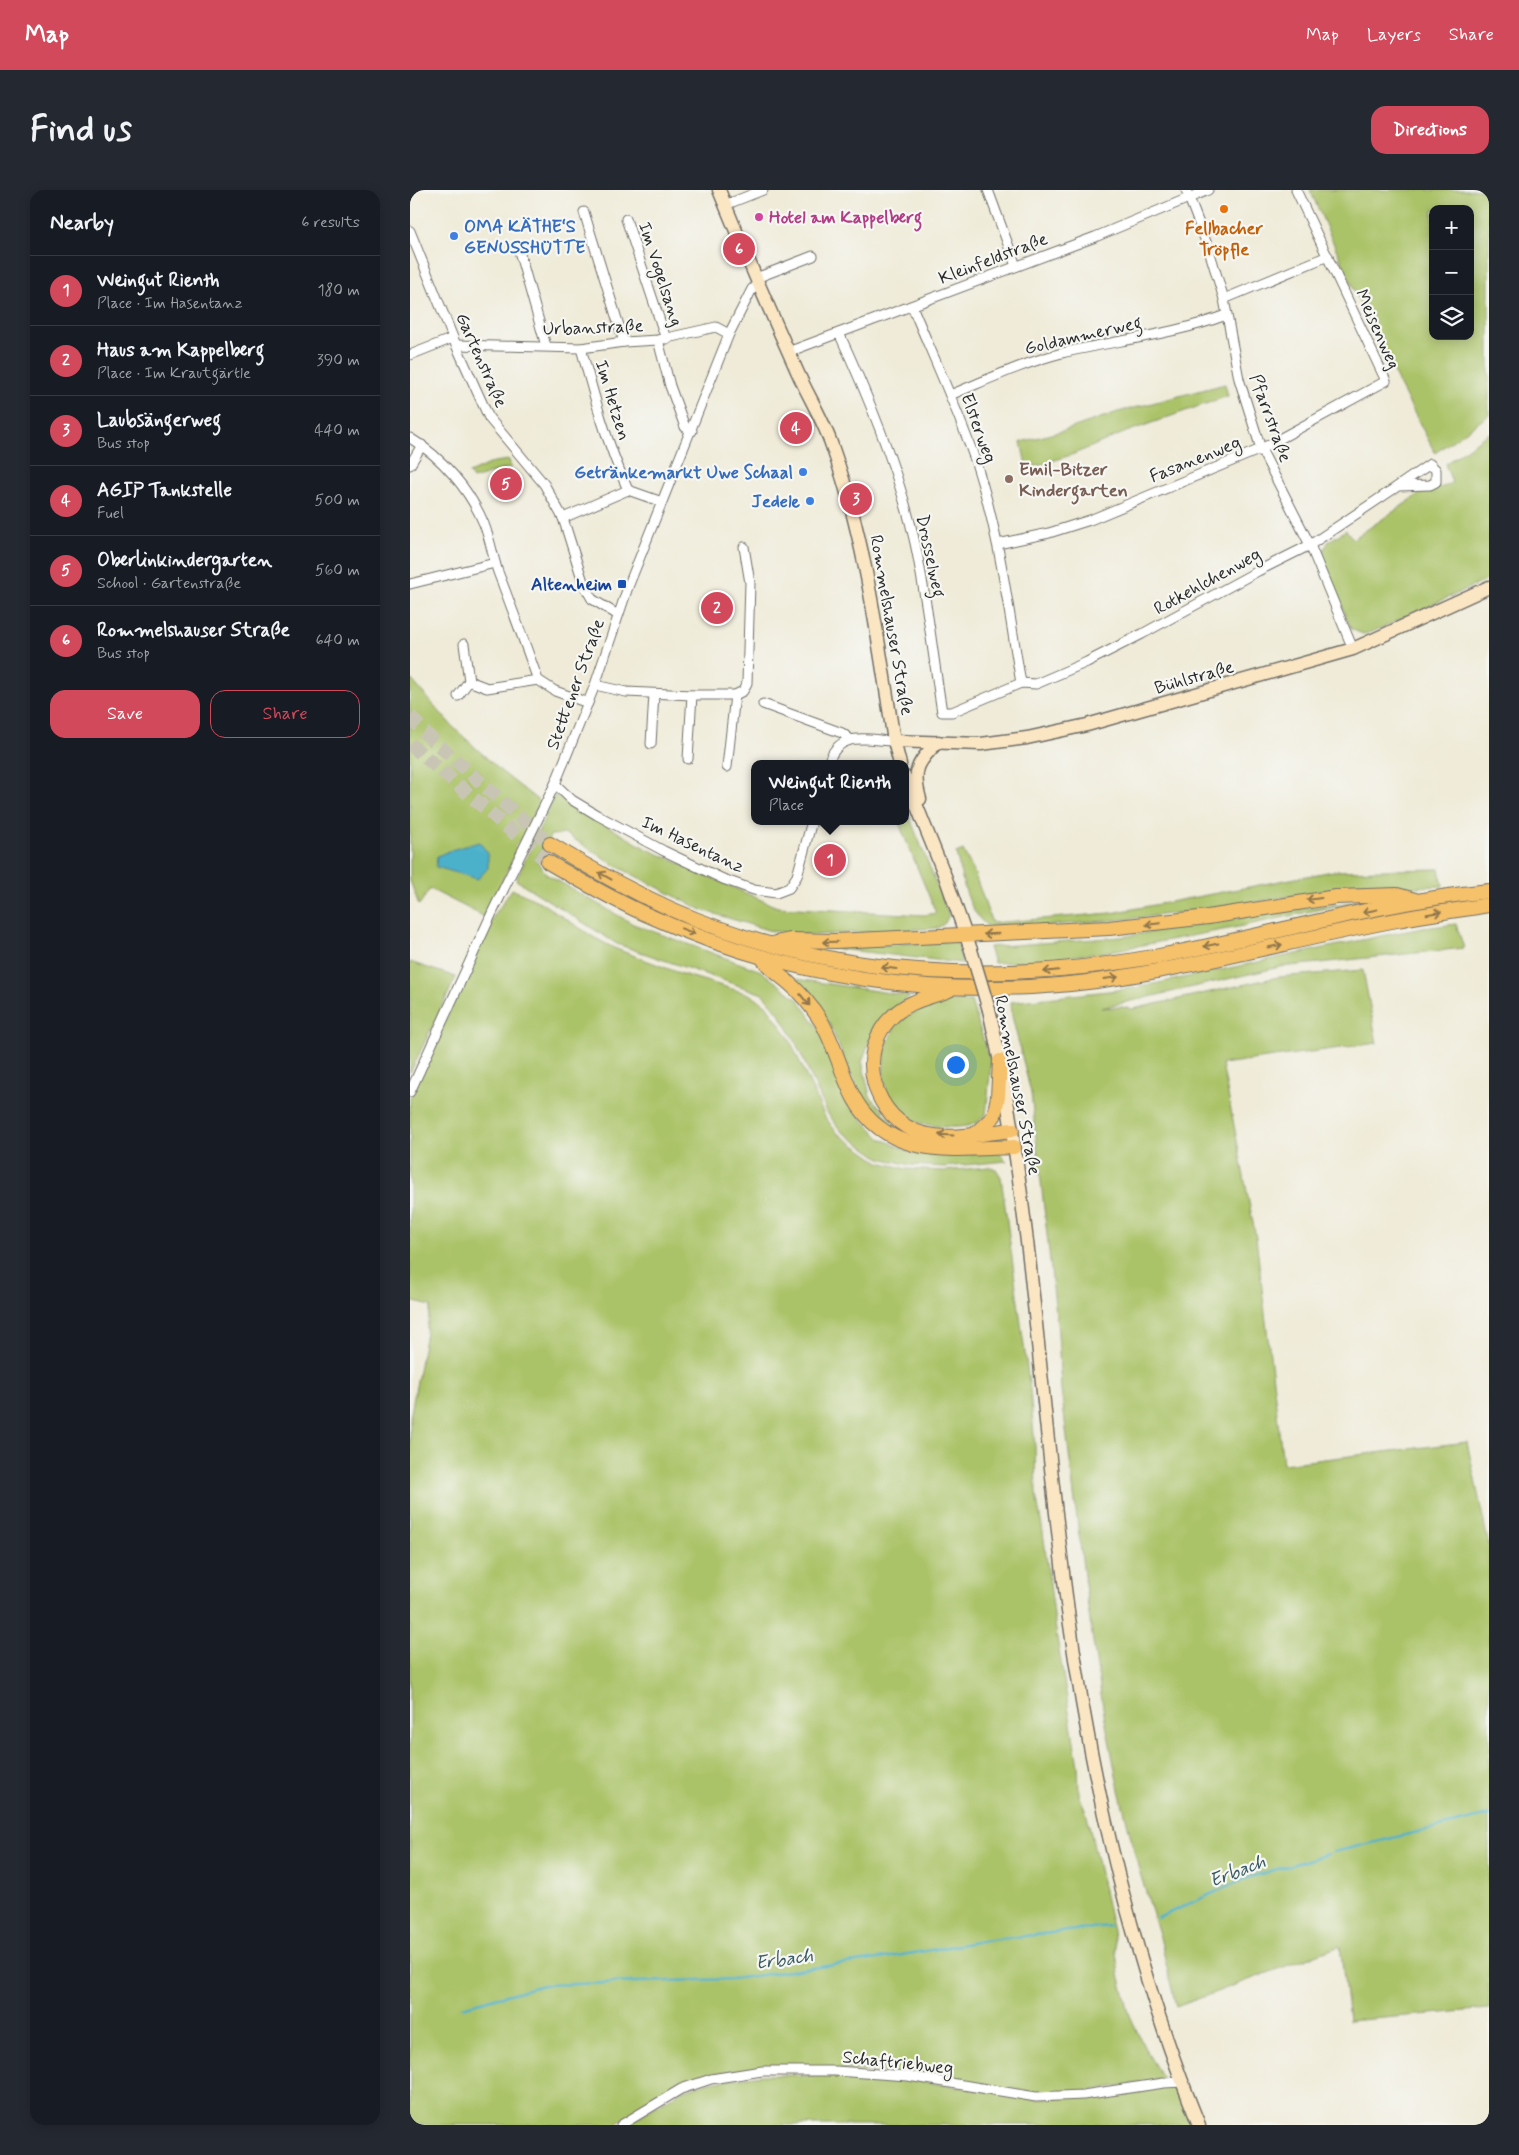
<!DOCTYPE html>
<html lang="en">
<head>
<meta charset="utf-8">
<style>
  body { margin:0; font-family:Mynerve,sans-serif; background:#242831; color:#f1f3f6 }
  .controls { position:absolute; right:15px; top:15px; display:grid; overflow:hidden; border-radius:10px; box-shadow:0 2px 12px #0003 }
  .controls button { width:45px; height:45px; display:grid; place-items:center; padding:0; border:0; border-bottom:1px solid #363941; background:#171b24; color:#f1f3f6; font:25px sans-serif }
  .you { position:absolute; left:545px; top:874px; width:18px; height:18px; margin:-12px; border:4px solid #fff; border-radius:50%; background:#1a73e8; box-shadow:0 0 0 8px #1a73e833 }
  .badge { display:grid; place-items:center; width:32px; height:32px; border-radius:50%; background:#d1495b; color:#fff; font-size:16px; font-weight:700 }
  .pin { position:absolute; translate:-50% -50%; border:2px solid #fff; box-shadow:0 1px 5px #0006 }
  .popup { position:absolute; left:341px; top:570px; width:158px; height:65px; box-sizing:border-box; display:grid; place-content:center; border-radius:10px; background:#171b24; filter:drop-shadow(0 1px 4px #0005); font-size:16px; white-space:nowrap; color:#9ea1a6 }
  .popup b { font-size:19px; color:#f1f3f6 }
  .popup::after { content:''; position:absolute; left:50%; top:100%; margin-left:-10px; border:10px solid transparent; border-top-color:#171b24 }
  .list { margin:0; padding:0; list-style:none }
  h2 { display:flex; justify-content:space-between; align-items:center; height:65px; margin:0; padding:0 20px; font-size:21px }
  h2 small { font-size:16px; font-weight:400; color:#9ea1a6 }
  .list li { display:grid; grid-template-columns:32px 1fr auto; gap:15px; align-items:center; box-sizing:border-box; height:70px; padding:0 20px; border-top:1px solid #363941 }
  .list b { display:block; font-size:19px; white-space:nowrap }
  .list p { margin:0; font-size:16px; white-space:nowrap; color:#9ea1a6 }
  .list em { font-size:16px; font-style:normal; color:#9ea1a6 }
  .actions { display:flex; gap:10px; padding:15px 20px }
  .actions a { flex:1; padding:11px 0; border:1px solid #d1495b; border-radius:15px; text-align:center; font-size:18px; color:#d1495b }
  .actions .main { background:#d1495b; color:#fff }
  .icon { flex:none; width:28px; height:28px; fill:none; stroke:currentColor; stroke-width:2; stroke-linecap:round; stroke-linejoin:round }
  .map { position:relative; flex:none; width:1079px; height:1935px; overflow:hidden; border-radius:15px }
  header { display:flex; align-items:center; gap:30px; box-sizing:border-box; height:70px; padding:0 25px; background:#d1495b; color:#fff }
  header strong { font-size:24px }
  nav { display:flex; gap:28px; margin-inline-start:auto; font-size:18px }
  .intro { display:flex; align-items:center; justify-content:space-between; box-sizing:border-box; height:120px; padding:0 30px }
  h1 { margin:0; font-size:35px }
  .button { padding:12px 22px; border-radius:15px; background:#d1495b; color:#fff; font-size:18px; font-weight:700 }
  main { display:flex; gap:30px; padding:0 30px }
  aside { flex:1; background:#171b24; border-radius:15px; box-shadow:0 2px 12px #0003 }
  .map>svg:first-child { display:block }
  .green { fill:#abc368; stroke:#6b774a; fill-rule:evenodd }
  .water { fill:#4cb1cb; stroke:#3c6e7b }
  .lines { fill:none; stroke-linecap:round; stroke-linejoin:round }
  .stream { stroke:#4cb1cb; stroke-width:2.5 }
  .trunk-tunnel { stroke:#c8c5b5; stroke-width:14; stroke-dasharray:14 7; stroke-linecap:butt }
  .minor-casing { stroke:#706e68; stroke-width:11 }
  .secondary-casing { stroke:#706e68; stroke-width:15 }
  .trunk-casing { stroke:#706e68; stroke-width:16 }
  .minor { stroke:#fff; stroke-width:9 }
  .secondary { stroke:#fbe6c4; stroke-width:12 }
  .trunk { stroke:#f5c16b; stroke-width:14 }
  .secondary-bridge-casing { stroke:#706e68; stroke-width:15; stroke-linecap:butt }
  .secondary-bridge { stroke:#fbe6c4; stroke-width:12 }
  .oneway { stroke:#90764b }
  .food-dot { fill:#e8710a; stroke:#f6f6f2; stroke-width:2 }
  .hotel-dot { fill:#d1479c; stroke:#f6f6f2; stroke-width:2 }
  .shop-dot { fill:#3f7fe0; stroke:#f6f6f2; stroke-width:2 }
  .education-dot { fill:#8d6e63; stroke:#f6f6f2; stroke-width:2 }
  .transit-dot { fill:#1a4fb4; stroke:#f6f6f2; stroke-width:2 }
  .labels { text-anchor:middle; stroke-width:4.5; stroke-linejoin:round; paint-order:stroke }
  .hotel-label { font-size:18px; font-weight:bold; fill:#b23c85; stroke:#f6f6f2; text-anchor:start }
  .shop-label { font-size:18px; font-weight:bold; fill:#366cbe; stroke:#f6f6f2; text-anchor:end }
  .food-label { font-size:18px; font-weight:bold; fill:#c56008; stroke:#f6f6f2 }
  .street-label { font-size:18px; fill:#2b2b2b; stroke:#f6f6f2 }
  .education-label { font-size:18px; font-weight:bold; fill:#785e54; stroke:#f6f6f2; text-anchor:start }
  .transit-label { font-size:18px; font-weight:bold; fill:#164399; stroke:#f6f6f2; text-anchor:end }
  .water-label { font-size:19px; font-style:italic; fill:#375a63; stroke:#f6f6f2 }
</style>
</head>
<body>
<header>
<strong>Map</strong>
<nav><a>Map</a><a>Layers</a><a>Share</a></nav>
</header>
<div class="intro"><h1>Find us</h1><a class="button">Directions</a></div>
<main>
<aside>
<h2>Nearby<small>6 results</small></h2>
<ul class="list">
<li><span class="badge">1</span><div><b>Weingut Rienth</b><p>Place · Im Hasentanz</p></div><em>180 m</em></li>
<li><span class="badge">2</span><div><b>Haus am Kappelberg</b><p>Place · Im Krautgärtle</p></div><em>390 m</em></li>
<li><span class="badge">3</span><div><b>Laubsängerweg</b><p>Bus stop</p></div><em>440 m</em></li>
<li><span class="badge">4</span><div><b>AGIP Tankstelle</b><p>Fuel</p></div><em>500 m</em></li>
<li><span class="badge">5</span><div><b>Oberlinkindergarten</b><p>School · Gartenstraße</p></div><em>560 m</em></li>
<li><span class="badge">6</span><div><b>Rommelshauser Straße</b><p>Bus stop</p></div><em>640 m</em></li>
</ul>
<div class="actions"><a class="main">Save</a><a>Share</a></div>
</aside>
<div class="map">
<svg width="1079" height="1935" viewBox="0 0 1079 1935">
  <rect width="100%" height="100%" fill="#f6f6f2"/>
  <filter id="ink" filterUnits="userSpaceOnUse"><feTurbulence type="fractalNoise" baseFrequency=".02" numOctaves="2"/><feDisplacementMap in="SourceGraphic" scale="10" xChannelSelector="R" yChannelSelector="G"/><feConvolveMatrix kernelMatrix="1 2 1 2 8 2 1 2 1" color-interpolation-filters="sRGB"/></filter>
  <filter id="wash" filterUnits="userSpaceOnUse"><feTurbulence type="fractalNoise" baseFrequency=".0096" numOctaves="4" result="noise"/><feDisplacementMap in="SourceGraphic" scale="20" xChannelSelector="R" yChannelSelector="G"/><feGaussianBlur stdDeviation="1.12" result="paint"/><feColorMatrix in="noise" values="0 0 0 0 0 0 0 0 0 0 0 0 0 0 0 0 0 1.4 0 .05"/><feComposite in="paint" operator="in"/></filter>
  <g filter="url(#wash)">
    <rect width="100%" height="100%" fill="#efebd8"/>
    <g class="green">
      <path d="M900,0h179v225l-54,38 -60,-116zM1023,19h37v127h-37z"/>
      <polygon points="815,194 818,206 716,242 664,264 617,279 611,252 656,240 708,222"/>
      <polygon points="1079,243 1079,389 962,442 953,444 941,439 911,365 919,351 936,340 943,349 1011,303 1036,296 1042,292 1035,274"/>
      <polygon points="99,270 101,277 63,289 59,283 84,272"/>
      <polygon points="0,488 43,537 92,582 130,612 75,727 20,699 9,715 0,691"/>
      <polygon points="145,605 235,658 367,717 514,725 526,723 488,631 495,631 495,616 539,725 535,733 528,738 404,745 361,741 292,720 208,677 156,644 141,645 126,669 136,684 223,734 351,781 389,810 413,845 438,914 470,948 502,963 589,963 597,971 534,977 501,975 470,968 431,941 418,924 384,849 369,823 353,804 207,754 106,690"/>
      <path d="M553,660l11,22 18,51 120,-10 221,-42 106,-2 4,17 -114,4 -111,18 -90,11 -85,7 -54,1c-22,-14 -27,-51 -33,-74z"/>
      <polygon points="102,699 130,712 185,748 204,758 272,784 339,804 356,815 378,846 415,927 427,943 469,972 497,979 533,981 579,977 586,979 591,987 620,1200 625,1257 626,1305 633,1342 647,1448 668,1576 669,1604 677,1626 703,1741 709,1784 719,1823 734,1857 753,1889 672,1902 626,1903 498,1883 352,1877 300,1884 270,1894 204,1935 0,1935 0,1228 21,1116 0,1111 0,907 84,726"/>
      <polygon points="949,711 823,738 690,763 609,772 584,773 579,757 711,747 842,725"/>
      <polygon points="1046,734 1054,758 870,777 691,818 712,817 723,819 868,787 953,780 967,853 812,874 846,1048 873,1274 1057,1252 1079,1356 1079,1819 939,1831 930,1756 766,1817 750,1747 729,1680 709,1600 694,1524 678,1418 651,1199 648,1142 621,903 602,826 601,812 725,798 976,745 1013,738"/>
      <polygon points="547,751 552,773 420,758"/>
      <polygon points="0,772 46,787 0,883"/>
      <polygon points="386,789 500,806 468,831 452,871 460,906 487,937 593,949 559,953 526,953 481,940 453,912 419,833"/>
      <path d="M527,811h34l20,62 -5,52c-4,3 -10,9 -15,10 -16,5 -56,1 -68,-10 -26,-21 -24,-65 -6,-91 5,-7 31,-18 40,-23z"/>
      <polygon points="352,1885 425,1885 496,1889 625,1909 755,1896 766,1897 781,1935 215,1935 271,1901 300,1892"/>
    </g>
    <polygon class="water" points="69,652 78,663 78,678 68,689 26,677 27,666 41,660"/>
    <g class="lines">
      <g class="stream">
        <polyline points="924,1662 1079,1625"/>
        <polyline points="748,1728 834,1689 918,1664"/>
        <polyline points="52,1817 133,1795 322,1789 475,1768 572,1751 699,1736"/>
      </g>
    </g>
  </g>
  <g filter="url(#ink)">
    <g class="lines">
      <g class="trunk-tunnel">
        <polyline points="0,526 15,543 140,654"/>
        <polyline points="0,554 138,672"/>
      </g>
      <defs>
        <g id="minor">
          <polyline points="578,0 606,76"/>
          <polyline points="776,0 798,57 814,109 829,189 851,259 900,355 943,459"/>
          <polyline points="315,15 353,0"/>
          <polyline points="174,22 214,152"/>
          <polyline points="216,29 256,149"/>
          <polyline points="0,41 46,155 79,228 134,294 153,328 174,395 182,409 208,425"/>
          <polyline points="109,61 136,156"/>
          <polyline points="346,88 403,66"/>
          <polyline points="814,109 918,66"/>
          <path d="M502,116c21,50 44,100 62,151 25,73 34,150 47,226"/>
          <path d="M429,143c31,67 60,138 76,210 12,56 18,113 27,169h10l69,-29 15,1 51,-22 55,-28 116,-63 52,-26 88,-59 32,-1 6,-3v-12l-6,-6 -32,22"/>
          <polyline points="248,150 260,196 275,237 282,241"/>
          <polyline points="46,155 171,158 214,152 248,150 306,137 319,144"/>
          <path d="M171,158c13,48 26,96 47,142l34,12"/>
          <polyline points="378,162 685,47 798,0"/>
          <polyline points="0,165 43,148"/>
          <path d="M540,205c37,-15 73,-32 112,-42 55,-13 111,-18 164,-38"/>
          <path d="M0,248c32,19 60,52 74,86 6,15 9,33 14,48 14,36 27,72 40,108l17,11 33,12"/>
          <polyline points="0,275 12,255"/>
          <polyline points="153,328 218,300"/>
          <polyline points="588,354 639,343 680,330 851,259 976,191 886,0"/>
          <polyline points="0,394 85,373"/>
          <polyline points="54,454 59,491"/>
          <polyline points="185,495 216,502 282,505 325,505 333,501 337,493 340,393 334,357"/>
          <polyline points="48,506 59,491 77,498 128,490"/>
          <polyline points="353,514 432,543 440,549"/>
          <polyline points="241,554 244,504"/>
          <polyline points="278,569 282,505"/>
          <path d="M418,574c10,-34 38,-24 66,-23"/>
          <polyline points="317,577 325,505"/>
          <polyline points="145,594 162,610 187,625 254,661 313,689 344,700 366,703 379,698 387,686 402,631"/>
          <polyline points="0,902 82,723 145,594 185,495 218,397 319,144 342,99 350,96"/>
          <polyline points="211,1935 271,1899 301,1889 352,1881 425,1881 498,1886 626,1907 673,1905 754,1893 772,1892"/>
        </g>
        <g id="secondary">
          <path d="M309,0c25,61 51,121 78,181 11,25 26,48 35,75 34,95 46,195 62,295l6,23"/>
          <polyline points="484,551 571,554 617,548 677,535 943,459 1079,397"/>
          <polyline points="495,587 535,686 561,760"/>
          <path d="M510,609c-8,-28 -3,-37 18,-57"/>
          <path d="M579,820c19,82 30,165 40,248 13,118 23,236 39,353 24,176 64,349 131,514"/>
        </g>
        <g id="trunk">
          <path d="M140,654c39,24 79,46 121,65 156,69 322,77 488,47 110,-20 218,-54 330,-65"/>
          <path d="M138,672c31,18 62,36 95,51 141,65 298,88 453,68 101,-14 200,-42 301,-61 31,-6 61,-10 92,-15"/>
          <polyline points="365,753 380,750 425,751 699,738 798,727 926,707 987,705 1005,710"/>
          <path d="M352,767c7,12 17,17 27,26 13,11 23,24 32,38 14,24 20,52 33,77 34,62 101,51 160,49"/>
          <path d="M539,800c-20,8 -39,10 -55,25 -41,36 -21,106 30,119 28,7 60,-1 88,-4"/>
          <polyline points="565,944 584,926 588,907 590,871"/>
        </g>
      </defs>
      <use href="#minor" class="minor-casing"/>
      <use href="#secondary" class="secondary-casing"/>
      <use href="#trunk" class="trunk-casing"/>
      <use href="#minor" class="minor"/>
      <use href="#secondary" class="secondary"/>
      <use href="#trunk" class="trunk"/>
      <defs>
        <polyline id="secondary-bridge" points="561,760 579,820"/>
      </defs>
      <use href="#secondary-bridge" class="secondary-bridge-casing"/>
      <use href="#secondary-bridge" class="secondary-bridge"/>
    </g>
    <defs><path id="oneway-shaft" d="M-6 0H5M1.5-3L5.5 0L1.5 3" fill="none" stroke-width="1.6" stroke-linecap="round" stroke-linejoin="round" transform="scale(1.25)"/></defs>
    <g class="oneway">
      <use href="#oneway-shaft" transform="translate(195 686) rotate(-151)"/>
      <use href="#oneway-shaft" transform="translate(904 709) rotate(172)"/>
      <use href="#oneway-shaft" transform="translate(960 721) rotate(168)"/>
      <use href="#oneway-shaft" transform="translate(1024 723) rotate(-9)"/>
      <use href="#oneway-shaft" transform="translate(743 734) rotate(174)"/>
      <use href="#oneway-shaft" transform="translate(278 741) rotate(21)"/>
      <use href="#oneway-shaft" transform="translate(581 744) rotate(178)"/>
      <use href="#oneway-shaft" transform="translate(420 752) rotate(179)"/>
      <use href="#oneway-shaft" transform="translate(801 755) rotate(168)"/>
      <use href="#oneway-shaft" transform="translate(865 756) rotate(-12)"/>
      <use href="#oneway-shaft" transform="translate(479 778) rotate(-173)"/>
      <use href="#oneway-shaft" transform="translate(641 781) rotate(174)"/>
      <use href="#oneway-shaft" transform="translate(701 788) rotate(-8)"/>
      <use href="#oneway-shaft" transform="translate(395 810) rotate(50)"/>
      <use href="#oneway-shaft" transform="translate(536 945) rotate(-177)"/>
    </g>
  </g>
  <circle class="food-dot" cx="814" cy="19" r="5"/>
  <circle class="hotel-dot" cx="349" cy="27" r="5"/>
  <g class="shop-dot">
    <circle cx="44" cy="46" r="5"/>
    <circle cx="393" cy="282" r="5"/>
    <circle cx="400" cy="311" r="5"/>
  </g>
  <circle class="education-dot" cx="599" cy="289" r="5"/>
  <rect class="transit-dot" x="207" y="389" width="10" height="10" rx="2.5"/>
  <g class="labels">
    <g class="hotel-label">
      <text x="359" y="33">Hotel am Kappelberg</text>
    </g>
    <g class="shop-label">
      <text x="54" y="42" text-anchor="start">OMA KÄTHE‘S<tspan x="54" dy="21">GENUSSHÜTTE</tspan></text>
      <text x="383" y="288">Getränkemarkt Uwe Schaal</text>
      <text x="390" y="317">Jedele</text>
    </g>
    <g class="food-label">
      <text x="814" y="44">Fellbacher<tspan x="814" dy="21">Tröpfle</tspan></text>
    </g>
    <g class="street-label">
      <text transform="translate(583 68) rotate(-21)" y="6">Kleinfeldstraße</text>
      <text transform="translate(251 84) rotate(72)" y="6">Im Vogelsang</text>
      <text transform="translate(183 137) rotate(-2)" y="6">Urbanstraße</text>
      <text transform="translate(968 139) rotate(66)" y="6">Meisenweg</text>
      <text transform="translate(673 145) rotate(-13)" y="6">Goldammerweg</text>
      <text transform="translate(72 170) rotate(66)" y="6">Gartenstraße</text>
      <text transform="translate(203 210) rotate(73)" y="6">Im Hetzen</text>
      <text transform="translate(861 228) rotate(70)" y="6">Pfarrstraße</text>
      <text transform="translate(569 238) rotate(70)" y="6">Elsterweg</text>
      <text transform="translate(785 269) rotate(-22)" y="6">Fasanenweg</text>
      <text transform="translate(521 366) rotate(78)" y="6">Drosselweg</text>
      <text transform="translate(797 391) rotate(-29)" y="6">Rotkehlchenweg</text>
      <text transform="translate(482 435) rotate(80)" y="6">Rommelshauser Straße</text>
      <text transform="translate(784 487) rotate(-16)" y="6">Bühlstraße</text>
      <text transform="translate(165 494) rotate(-70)" y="6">Stettener Straße</text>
      <text transform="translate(283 654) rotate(25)" y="6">Im Hasentanz</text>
      <text transform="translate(608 895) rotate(79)" y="6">Rommelshauser Straße</text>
      <text transform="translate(488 1872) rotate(6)" y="6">Schaftriebweg</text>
    </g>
    <g class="education-label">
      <text x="609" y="285">Emil-Bitzer<tspan x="609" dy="21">Kindergarten</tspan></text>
    </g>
    <g class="transit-label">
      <text x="202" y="400">Altenheim</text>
    </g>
    <g class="water-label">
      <text transform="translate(827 1680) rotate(-21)" y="7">Erbach</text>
      <text transform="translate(374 1768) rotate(-8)" y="7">Erbach</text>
    </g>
  </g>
</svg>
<div class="controls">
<button>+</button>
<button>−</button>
<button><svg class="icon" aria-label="layers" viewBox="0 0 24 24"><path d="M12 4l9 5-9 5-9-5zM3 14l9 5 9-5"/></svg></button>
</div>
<div class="you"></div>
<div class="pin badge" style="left:420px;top:670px">1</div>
<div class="popup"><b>Weingut Rienth</b>Place</div>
<div class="pin badge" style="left:307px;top:418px">2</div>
<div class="pin badge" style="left:446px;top:309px">3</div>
<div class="pin badge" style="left:386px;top:238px">4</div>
<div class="pin badge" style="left:96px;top:294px">5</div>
<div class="pin badge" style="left:329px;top:59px">6</div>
</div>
</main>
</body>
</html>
